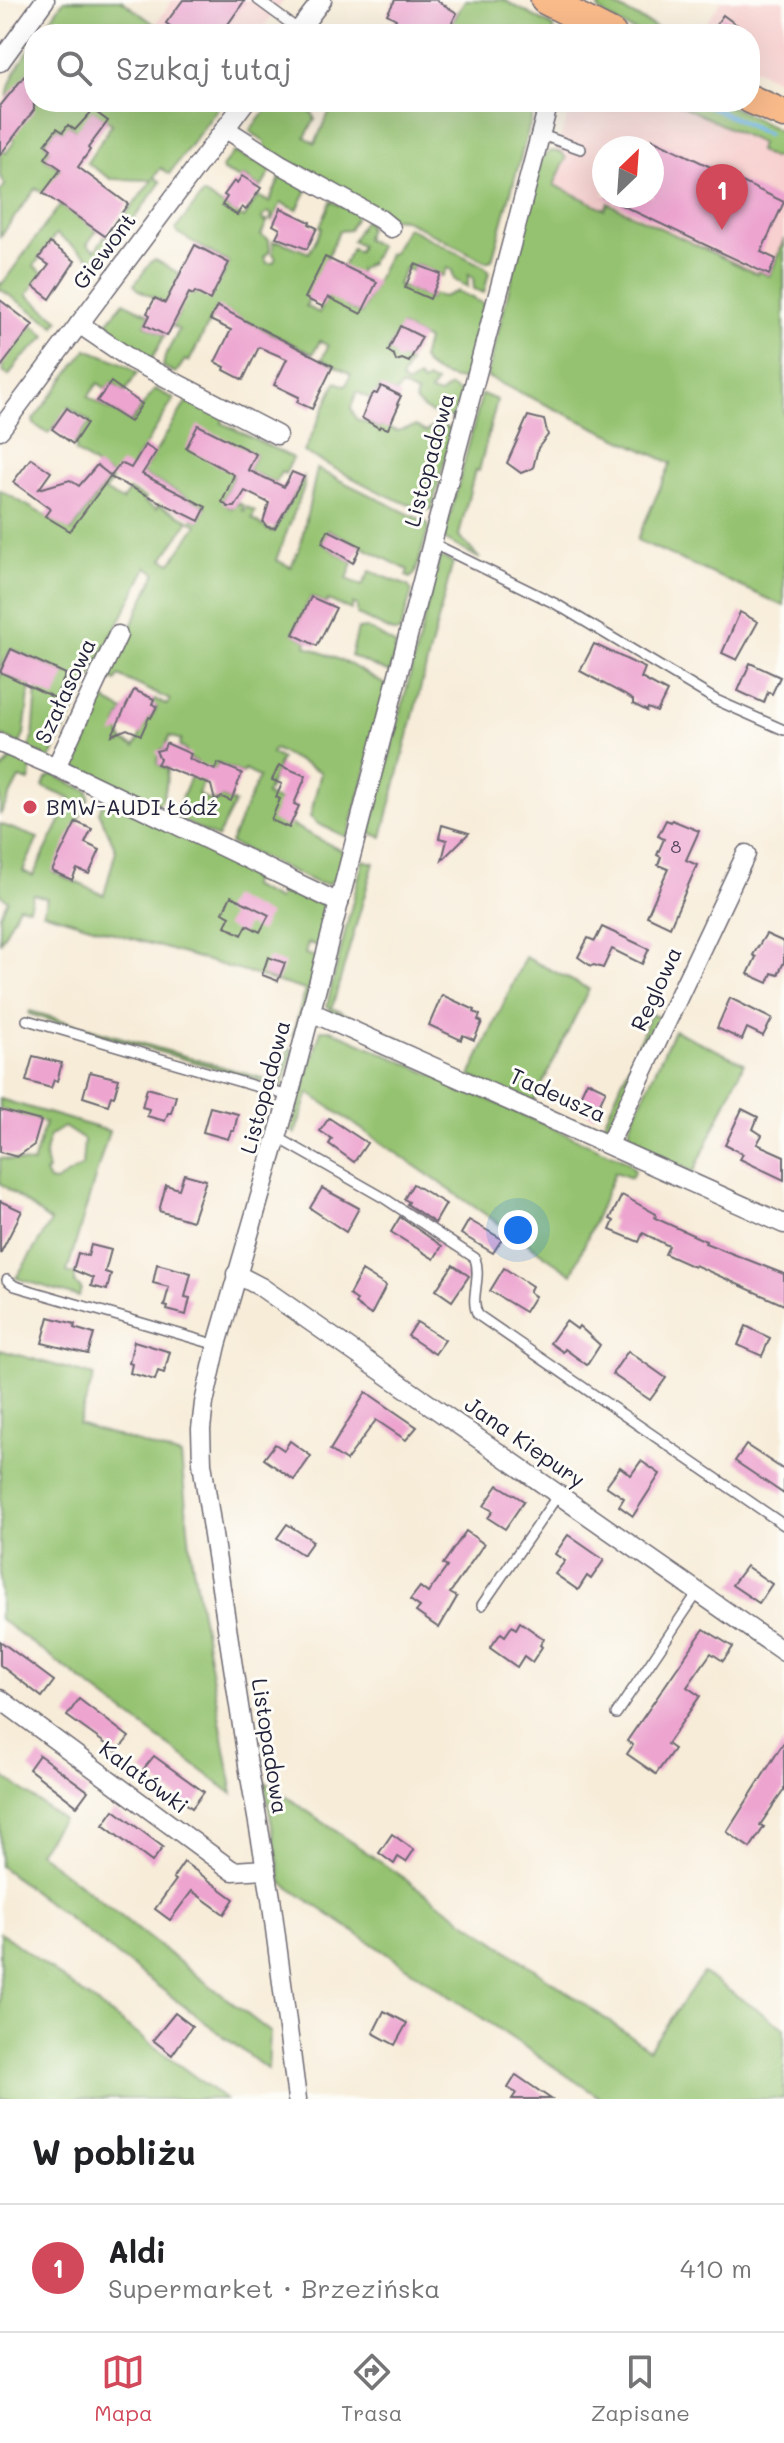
<!DOCTYPE html>
<html lang="pl">
<head>
<meta charset="utf-8">
<style>
  body { margin:0; font-family:Mali,sans-serif; background:#f6f6f6; color:#202124 }
  .compass { position:absolute; left:592px; top:136px; width:72px; height:72px; border-radius:50%; background:#fff; box-shadow:0 8px 32px #0002; rotate:25deg }
  .you { position:absolute; left:518px; top:1230px; width:28px; height:28px; margin:-20px; border:6px solid #fff; border-radius:50%; background:#1a73e8; box-shadow:0 0 0 12px #1a73e833 }
  .badge { display:grid; place-items:center; width:52px; height:52px; border-radius:50%; background:#d1495b; color:#fff; font-size:26px; font-weight:700 }
  .pin { position:absolute; translate:-50% -66px; filter:drop-shadow(0 2px 4px #0008) }
  .pin::after { content:''; position:absolute; top:42px; width:28px; height:24px; background:inherit; clip-path:polygon(0 0,100% 0,50% 100%) }
  .list { margin:0; padding:0; list-style:none }
  h2 { display:flex; justify-content:space-between; align-items:center; height:104px; margin:0; padding:0 32px; font-size:34px }
  h2 small { font-size:26px; font-weight:400; color:#757577 }
  .list li { display:grid; grid-template-columns:52px 1fr auto; gap:24px; align-items:center; box-sizing:border-box; height:128px; padding:0 32px; border-top:2px solid #e0e0e0 }
  .list b { display:block; font-size:30px; white-space:nowrap }
  .list p { margin:0; font-size:26px; white-space:nowrap; color:#757577 }
  .list em { font-size:26px; font-style:normal; color:#757577 }
  .icon { flex:none; width:44px; height:44px; fill:none; stroke:currentColor; stroke-width:2; stroke-linecap:round; stroke-linejoin:round }
  .map { position:relative; flex:none; width:784px; height:2099px; overflow:hidden }
  .search { position:absolute; background:#fff; box-shadow:0 8px 32px #0002; left:24px; right:24px; top:24px; height:88px; display:flex; align-items:center; gap:20px; box-sizing:border-box; padding:0 28px; border-radius:32px; color:#757577; font-size:30px }
  .sheet { height:232px; background:#fff }
  nav { display:flex; justify-content:space-around; align-items:center; box-sizing:border-box; height:112px; border-top:2px solid #e0e0e0; background:#fff; font-size:22px; color:#757577 }
  nav a { display:grid; justify-items:center; gap:4px }
  nav .on { color:#d1495b }
  .map>svg:first-child { display:block }
  .built { fill:#f7d0cf; fill-rule:evenodd }
  .green { fill:#94c270; stroke:#5b7256; stroke-width:2; fill-rule:evenodd }
  .lines { fill:none; stroke-linecap:round; stroke-linejoin:round }
  .stream { stroke:#73b8e9; stroke-width:5 }
  .building { fill:#eda5d0 }
  .lane-casing { stroke:#6d6972; stroke-width:12 }
  .street-casing { stroke:#6d6972; stroke-width:21 }
  .primary-casing { stroke:#6d6972; stroke-width:31 }
  .lane { stroke:#fff; stroke-width:9 }
  .street { stroke:#fff; stroke-width:18 }
  .primary { stroke:#fabb8b; stroke-width:28 }
  .poi-dot { fill:#d1495b; stroke:#fdfcf7; stroke-width:3 }
  .labels { text-anchor:middle; stroke-width:6; stroke-linejoin:round; paint-order:stroke }
  .number-label { font-size:18px; fill:#554360 }
  .street-label { font-size:22px; fill:#22223b; stroke:#fdfcf7 }
  .poi-label { font-size:22px; fill:#22223b; stroke:#fdfcf7; text-anchor:start }
</style>
</head>
<body>
<div class="map">
<svg width="784" height="2099" viewBox="0 0 784 2099">
  <rect width="100%" height="100%" fill="#fdfcf7"/>
  <filter id="ink" filterUnits="userSpaceOnUse"><feTurbulence type="fractalNoise" baseFrequency=".0125" numOctaves="2"/><feDisplacementMap in="SourceGraphic" scale="16" xChannelSelector="R" yChannelSelector="G"/><feConvolveMatrix kernelMatrix="1 2 1 2 8 2 1 2 1" color-interpolation-filters="sRGB"/></filter>
  <filter id="wash" filterUnits="userSpaceOnUse"><feTurbulence type="fractalNoise" baseFrequency=".006" numOctaves="4" result="noise"/><feDisplacementMap in="SourceGraphic" scale="32" xChannelSelector="R" yChannelSelector="G"/><feGaussianBlur stdDeviation="1.8" result="paint"/><feColorMatrix in="noise" values="0 0 0 0 0 0 0 0 0 0 0 0 0 0 0 0 0 1.4 0 .05"/><feComposite in="paint" operator="in"/></filter>
  <g filter="url(#wash)">
    <rect width="100%" height="100%" fill="#f7ecd8"/>
    <g class="built">
      <polygon points="173,0 284,0 258,34 168,34 155,25"/>
      <polygon points="722,0 784,0 784,83 750,67 750,34 698,34"/>
      <path d="M572,102h108l104,50v146l-239,-113zM604,148h48v48h-48z"/>
    </g>
    <g class="green">
      <polygon points="64,0 121,0 168,34 40,34"/>
      <polygon points="465,0 504,0 552,26 556,34 446,34"/>
      <path d="M598,0h6l65,34c-33,0 -44,-4 -70,-24z"/>
      <path d="M34,43v59h179l5,6 -49,66 -8,-6 -7,9 7,5 -61,83 -44,-31 -22,32 9,7 -16,22 32,25 -4,6 -55,-37v-6l2,1 58,-79 37,25 -10,14 8,6 10,-14 3,2 44,-58 -41,-1 -24,-16 25,-39 -19,-13 -15,21 -9,-7 -6,7 -6,-4 -12,16 6,5 -6,9 30,22 -32,13 -7,-5 -36,49v-45l5,-7 -5,-9v-26l6,3 8,-11c-14,-47 -7,-61 20,-99z"/>
      <polygon points="279,102 306,102 303,107 313,114 315,120 305,137 315,143 334,102 368,102 366,106 378,114 385,105 382,102 536,102 492,260 486,262 404,219 392,218 265,148 265,142 250,131 269,106 275,110"/>
      <polygon points="674,102 722,102 784,133 784,156 772,158 758,151 760,143"/>
      <polygon points="550,151 561,152 566,158 554,185 605,209 608,203 757,274 758,271 770,276 784,239 784,606 637,540 671,463 487,377 541,159"/>
      <polygon points="234,152 253,161 258,159 272,169 261,188 243,176 240,179 223,171 222,167"/>
      <path d="M283,172l25,16 -11,22 -16,-7 -10,19v-8l-3,-2 -6,6 1,3 5,-1 -7,15 8,5 1,11 -6,6 3,6h6l3,-5 -3,-4v-13l4,2 2,-2 30,12 13,-25 -2,-2 11,-25 23,12 2,4 -7,13 -10,1 -33,75 13,7 33,-65 6,4 3,-6 -9,-5 13,-22 4,9 -4,11 14,7c-6,11 -7,19 -19,23l-14,37 15,8 28,-60 4,-1 14,-26 78,40 4,5 -5,21 -10,-4 -1,-11 -5,-3v12l-14,-7 -2,-10 -5,-2 -4,8 -27,-12 -4,7 -7,-3 -7,17 32,14 2,-5 11,3 15,-6 26,13 -18,74 -4,2c-14,-2 -33,-7 -40,-21l5,-19 -26,-14 -13,25 21,11 -8,18 6,5 11,-7 5,5 4,-3 9,3 -6,9 10,3 10,-8 12,7 -6,22c-13,5 -32,-5 -41,-15l2,-7 -16,-8 -5,8 -15,-7 -10,12 -14,-7 -6,16 5,11 23,9 1,-3 17,6 19,-5 10,6 11,-9 15,7 -20,79c-21,4 -104,-45 -128,-57l32,-70 10,4 5,-12 -29,-15 6,-13 -8,-5 -7,13 -96,-47 -28,55 -4,-2 -9,13 -13,-6 2,-11 14,-26 -7,-4 8,-15 -41,-21 -5,-5 18,-24 4,-1 24,14 13,21 28,-15 8,-17 -53,-31v-3l27,-35 41,24 14,-22 11,6z"/>
      <polygon points="124,302 150,315 145,325 165,335 152,359 148,360 120,344 118,337 104,326"/>
      <polygon points="33,325 46,336 45,338 18,362 9,376 3,372 0,334 16,346"/>
      <path d="M87,349c18,8 35,11 50,24l-12,19 -13,-10 -6,7 -8,-6 -10,14 43,25 24,-33 19,10 -43,69 -20,8 -36,-25 2,-3 -3,-3 16,-23 -21,-15 -21,27 -14,-10 -1,-4z"/>
      <polygon points="482,394 497,400 479,471 475,470 459,536 480,559 444,539"/>
      <path d="M188,399h3l33,18 -2,6 71,35 -8,16 -4,-2 -6,11 -27,-13 8,-16 -12,-5 -21,51 5,7 5,1 6,-5 5,3 -2,4 2,1 3,-4 8,4 -3,8c9,4 12,10 21,13l31,-55v10l-28,73 15,7 9,-20 17,-78 110,54 2,4 -14,47 -5,4 -4,-2 2,-6 -79,-40 -7,13 31,20 -6,16 15,7 8,-15 38,15 4,5 -12,41h-7l-31,-15 -5,-3v-9l-4,-1 -2,6 -23,-10 -2,4 -15,-7 -18,36 14,8 -1,5 43,18 40,23 -41,149h-4l-26,-12 -8,-7 11,-45 -47,-23 -3,4 10,6 -15,36 13,6 11,23 54,28 -6,25 -10,7 -11,-1 -87,-40 29,-66 -14,-7 -3,3 -24,-10 -6,15 -6,-2 -8,18 12,7 12,-4 13,6 -18,35 -38,-19v-5l6,-9 -5,-3 17,-40 -8,-3 -4,-10 -6,-3 2,-6 -11,-4 -6,13 -4,1 -3,14 11,5c-2,13 -1,31 -13,38l-89,-43 15,-36 16,-26 10,-2v2l17,9 -7,13 6,17 12,6 13,-30 3,1 6,-11 -5,-3 2,-5 13,6 3,-5 -51,-24 -3,5 -9,-4 49,-104 -9,-6 -97,192 -22,-10 5,-11 4,-49 29,-15 -55,-25 -11,23 23,11 4,-7 4,2 -7,56 -4,10 -20,-9v-245l72,41 37,-52 3,2 -7,10 17,10 7,-11 16,8 -1,4 12,7 3,-4 30,15 -26,39 8,4 26,-38 -6,-4 2,-3 6,3 7,-14 -64,-33z"/>
      <polygon points="440,557 453,562 382,837 370,833"/>
      <polygon points="367,628 396,645 390,673 351,656 358,629"/>
      <polygon points="12,758 29,764 31,773 29,781 19,778 0,815 0,772"/>
      <path d="M53,775l35,16 1,7 -36,74 51,23 12,-45 -17,-38 3,-7 6,-4 145,68 3,6 -6,11 28,14 5,-13 3,-1c44,21 44,12 35,61l-13,-4 -3,11 12,3 -19,80 -5,-2 12,-45 -262,-78 4,-14 -14,-4 -4,14 -10,-2 -19,37v-28l8,-15 -8,-5v-71l38,14 -15,33 10,5 38,-77 -28,-12 3,-8z"/>
      <polygon points="363,860 374,863 332,1008 418,1047 418,1052 332,1012 327,1005"/>
      <polygon points="525,957 589,989 532,1105 470,1076"/>
      <polygon points="30,1011 279,1083 289,1048 293,1050 282,1086 277,1086 29,1014"/>
      <polygon points="651,1014 664,1020 607,1131 601,1130"/>
      <polygon points="321,1030 331,1030 627,1161 635,1170 631,1178 615,1172 572,1274 309,1093 295,1134 291,1129"/>
      <polygon points="674,1030 744,1063 694,1172 629,1141 630,1125"/>
      <path d="M0,1099l109,32 -42,141 8,3v9l6,4 -2,9 -63,-19 35,-56 -51,-39v-25l33,6 12,-41 -45,-13zM64,1127l20,13 -2,26 -27,16 -6,-1 -4,-8 3,-3c-5,-14 -3,-21 2,-34z"/>
      <polygon points="0,1350 94,1376 78,1424 181,1456 191,1556 233,1794 0,1619"/>
      <polygon points="0,1774 62,1819 38,1852 270,2032 268,2070 0,1866"/>
      <polygon points="264,1781 649,2049 703,1973 784,2028 784,2099 602,2099 282,1883"/>
      <polygon points="0,1932 225,2099 0,2099"/>
    </g>
    <g class="lines">
      <polyline class="stream" points="700,102 767,134"/>
    </g>
    <g id="blocks">
      <g class="building">
        <polygon points="183,0 245,0 221,34 181,34 166,23"/>
        <polygon points="395,0 436,0 457,13 446,34 387,34 396,19 387,14"/>
        <polygon points="723,15 749,34 720,34 713,29"/>
        <polygon points="34,64 34,110 0,155 0,106"/>
        <polygon points="93,110 108,121 88,148 90,150 78,167 128,204 105,236 43,193 61,169 45,158 51,149 45,144 57,128 63,132 68,125 75,130"/>
        <polygon points="652,139 784,202 761,252 776,259 769,275 602,196 652,196"/>
        <polygon points="242,176 261,188 246,210 242,207 237,215 222,205 227,197 224,195 234,181 237,183"/>
        <polygon points="281,208 310,222 309,224 317,228 307,249 276,237 280,229 273,225"/>
        <polygon points="50,243 75,261 50,299 33,286 49,265 39,258"/>
        <polygon points="195,245 229,263 210,300 195,292 193,295 189,293 167,336 145,325 150,315 147,313 155,298 165,303"/>
        <polygon points="325,257 377,282 361,314 328,297 323,307 305,298"/>
        <polygon points="415,264 441,274 430,299 405,288"/>
        <polygon points="0,300 33,325 0,368"/>
        <polygon points="217,306 333,366 312,409 297,402 299,397 274,385 287,359 259,347 243,380 224,370 225,367 215,362 231,330 210,320"/>
        <polygon points="400,326 422,337 409,362 402,359 396,361 394,355 388,351"/>
        <polygon points="111,382 142,404 130,422 97,401"/>
        <polygon points="381,386 401,396 397,404 399,405 388,429 380,426 379,428 362,418 370,398 374,393 377,394"/>
        <polygon points="67,408 87,423 73,444 52,429"/>
        <polygon points="528,416 544,420 548,435 538,448 533,468 521,473 507,463"/>
        <polygon points="198,425 256,454 248,470 284,487 292,472 304,477 275,528 267,527 263,522 269,503 245,491 235,507 228,507 222,502 234,475 186,448"/>
        <polygon points="145,445 156,452 142,474 206,507 199,521 110,477 70,531 45,516 50,509 13,482 31,458 51,472 39,489 70,480 79,486 97,465 111,476 121,463 131,468"/>
        <polygon points="328,530 361,546 353,563 322,543"/>
        <polygon points="311,597 336,608 317,646 293,634"/>
        <polygon points="740,612 758,622 737,660 722,653"/>
        <polygon points="594,644 645,668 641,678 667,692 657,712 648,708 647,711 633,704 633,700 625,695 580,671"/>
        <polygon points="11,649 66,674 55,698 0,672"/>
        <polygon points="750,663 780,677 772,694 768,692 764,703 738,691"/>
        <polygon points="134,690 154,699 152,704 157,706 151,718 149,717 141,735 127,729 112,735"/>
        <polygon points="166,743 191,754 189,759 215,770 218,763 242,773 231,801 222,797 215,801 211,785 157,764 160,759 156,751 164,749"/>
        <polygon points="279,765 306,776 294,804 299,806 289,828 271,820 280,799 276,797 282,784 272,780"/>
        <polygon points="666,820 671,822 672,820 699,831 686,860 697,865 670,927 647,916 668,869 658,865 661,857 657,855 664,839 658,836"/>
        <polygon points="76,822 92,829 85,843 100,850 89,874 77,869 72,880 52,871"/>
        <polygon points="442,825 469,833 442,860 447,840 439,838"/>
        <polygon points="231,896 269,915 260,932 247,925 242,935 225,926 230,916 223,912"/>
        <polygon points="602,927 649,949 642,964 612,949 603,968 594,965 591,966 578,957 588,938 595,941"/>
        <polygon points="766,934 784,942 784,962 778,975 772,973 768,983 748,974 756,957 753,955"/>
        <polygon points="268,957 285,963 278,981 262,975"/>
        <polygon points="442,995 475,1010 474,1012 480,1015 478,1020 482,1022 474,1040 463,1035 461,1040 429,1025"/>
        <polygon points="730,998 772,1019 763,1036 747,1028 742,1040 717,1028"/>
        <polygon points="33,1056 62,1063 57,1081 54,1080 51,1088 26,1081"/>
        <polygon points="90,1072 119,1079 114,1097 111,1096 108,1105 83,1097"/>
        <polygon points="587,1081 606,1090 594,1116 582,1111 587,1100 580,1096"/>
        <polygon points="147,1088 176,1096 171,1113 168,1113 165,1121 147,1116 149,1109 142,1107"/>
        <polygon points="210,1107 238,1114 234,1131 231,1131 228,1139 203,1132"/>
        <polygon points="742,1109 758,1117 753,1129 762,1135 757,1144 784,1156 784,1180 740,1159 743,1154 725,1145"/>
        <polygon points="0,1110 41,1121 34,1145 17,1157 0,1152"/>
        <polygon points="329,1118 367,1143 354,1162 329,1144 332,1139 320,1131"/>
        <polygon points="184,1174 206,1180 192,1221 159,1211 166,1185 179,1189"/>
        <polygon points="413,1184 446,1204 435,1223 407,1204 409,1202 404,1199"/>
        <polygon points="322,1188 359,1208 346,1232 310,1208"/>
        <polygon points="622,1195 656,1214 655,1218 706,1241 705,1243 784,1274 784,1305 695,1265 694,1267 665,1254 669,1246 643,1233 639,1242 610,1230 614,1221 610,1219"/>
        <polygon points="0,1201 22,1211 0,1254"/>
        <polygon points="400,1217 442,1246 434,1259 391,1232"/>
        <polygon points="469,1220 502,1239 493,1253 461,1234"/>
        <polygon points="91,1245 111,1250 105,1272 111,1274 107,1290 91,1286 93,1278 73,1270 78,1253 88,1256"/>
        <polygon points="157,1264 191,1273 185,1297 190,1298 186,1315 167,1310 168,1307 164,1306 169,1287 153,1283"/>
        <polygon points="453,1265 469,1276 452,1301 436,1290"/>
        <polygon points="504,1268 532,1286 529,1292 535,1296 525,1312 490,1291"/>
        <polygon points="362,1271 386,1286 371,1315 355,1304 357,1300 349,1295"/>
        <polygon points="49,1317 75,1324 74,1328 94,1334 88,1354 42,1343"/>
        <polygon points="566,1321 577,1329 579,1326 600,1345 587,1365 565,1349 563,1352 550,1343"/>
        <polygon points="417,1322 445,1340 435,1354 408,1336"/>
        <polygon points="746,1326 770,1338 762,1356 738,1345"/>
        <polygon points="134,1341 170,1352 164,1373 158,1371 155,1380 130,1373 132,1364 129,1363"/>
        <polygon points="628,1351 666,1378 650,1400 612,1374"/>
        <polygon points="366,1392 417,1427 406,1440 376,1420 346,1461 330,1450"/>
        <polygon points="290,1441 311,1456 294,1480 264,1459 275,1444 284,1450"/>
        <polygon points="746,1445 784,1470 784,1494 735,1461"/>
        <polygon points="641,1461 660,1474 633,1516 619,1506 624,1498 606,1486 620,1467 631,1475"/>
        <polygon points="498,1485 524,1501 505,1529 488,1518 493,1511 484,1506"/>
        <polygon points="287,1524 313,1541 303,1555 277,1538"/>
        <polygon points="466,1531 484,1544 450,1593 457,1597 439,1628 416,1612 420,1607 410,1600 420,1587 428,1593 447,1567 443,1564"/>
        <polygon points="568,1535 604,1560 591,1579 587,1576 578,1590 555,1574 565,1561 555,1554"/>
        <polygon points="746,1566 772,1584 759,1603 732,1585"/>
        <polygon points="520,1622 544,1639 540,1645 542,1647 532,1662 524,1656 517,1667 490,1648 501,1633 505,1636 512,1626 516,1629"/>
        <polygon points="704,1629 733,1647 723,1661 711,1653 687,1687 700,1696 667,1744 674,1749 656,1774 627,1754 633,1745 627,1741"/>
        <polygon points="0,1641 54,1681 42,1697 0,1665"/>
        <polygon points="79,1699 129,1737 117,1752 67,1716"/>
        <polygon points="784,1742 784,1790 760,1825 764,1827 750,1848 727,1832"/>
        <polygon points="39,1755 88,1791 77,1806 29,1769"/>
        <polygon points="154,1756 204,1792 192,1808 142,1771"/>
        <polygon points="114,1810 163,1847 152,1862 103,1825"/>
        <polygon points="392,1834 414,1850 406,1862 398,1857 394,1864 379,1853"/>
        <polygon points="184,1862 234,1899 224,1914 192,1891 170,1920 155,1909 176,1880 173,1878"/>
        <polygon points="384,2011 407,2023 395,2045 373,2033"/>
        <polygon points="175,2013 192,2026 172,2055 153,2040"/>
        <polygon points="516,2075 551,2099 512,2099 516,2093 508,2088"/>
      </g>
    </g>
  </g>
  <g filter="url(#ink)">
    <use href="#blocks" fill-opacity="0" stroke="#6d6972" stroke-width="2"/>
    <g class="lines">
      <defs>
        <g id="lane">
          <polyline points="258,0 299,30"/>
          <polyline points="539,134 581,149"/>
          <polyline points="432,543 556,604 716,700 784,730"/>
          <polyline points="27,1020 289,1096"/>
          <path d="M277,1137l107,61 91,60c7,21 -6,41 3,57l306,210"/>
          <polyline points="7,1280 15,1286 217,1345"/>
          <polyline points="482,1605 558,1495"/>
          <polyline points="616,1714 698,1592"/>
        </g>
        <g id="street">
          <polyline points="296,34 322,0"/>
          <polyline points="0,62 45,0"/>
          <polyline points="226,129 282,165 380,219 391,228"/>
          <polyline points="79,324 132,360 277,435"/>
          <polyline points="0,430 245,102"/>
          <polyline points="0,743 56,767 339,903"/>
          <polyline points="56,767 118,635"/>
          <polyline points="311,1012 784,1224"/>
          <polyline points="609,1144 746,854"/>
          <polyline points="236,1274 261,1287 784,1652"/>
          <polyline points="0,1699 233,1871 266,1869"/>
          <polyline points="297,2099 271,1898 248,1765 202,1463 201,1429 204,1403 217,1345 289,1096 432,543 549,102"/>
        </g>
        <g id="primary">
          <polyline points="545,0 612,34"/>
          <polyline points="750,99 784,114"/>
        </g>
      </defs>
      <use href="#lane" class="lane-casing"/>
      <use href="#street" class="street-casing"/>
      <use href="#primary" class="primary-casing"/>
      <use href="#lane" class="lane"/>
      <use href="#street" class="street"/>
      <use href="#primary" class="primary"/>
    </g>
  </g>
  <circle class="poi-dot" cx="30" cy="807" r="8"/>
  <g class="labels">
    <g class="number-label">
      <text x="676" y="853">8</text>
    </g>
    <g class="street-label">
      <text transform="translate(104 251) rotate(-53)" y="8">Giewont</text>
      <text transform="translate(429 460) rotate(-75)" y="8">Listopadowa</text>
      <text transform="translate(65 691) rotate(-65)" y="8">Szałasowa</text>
      <text transform="translate(656 989) rotate(-65)" y="8">Reglowa</text>
      <text transform="translate(265 1087) rotate(-75)" y="8">Listopadowa</text>
      <text transform="translate(558 1095) rotate(24)" y="8">Tadeusza</text>
      <text transform="translate(525 1442) rotate(35)" y="8">Jana Kiepury</text>
      <text transform="translate(270 1746) rotate(81)" y="8">Listopadowa</text>
      <text transform="translate(144 1777) rotate(37)" y="8">Kalatówki</text>
    </g>
    <g class="poi-label">
      <text x="46" y="815">BMW-AUDI Łódź</text>
    </g>
  </g>
</svg>
<svg class="compass" viewBox="-18 -18 36 36"><path d="M0-13l5 13h-10z" fill="#e53935"/><path d="M0 13l5-13h-10z" fill="#757577"/></svg>
<div class="you"></div>
<div class="pin badge" style="left:722px;top:230px">1</div>
<div class="search"><svg class="icon" aria-label="search" viewBox="0 0 24 24"><circle cx="10" cy="10" r="6"/><path d="M15 15l6 6"/></svg>Szukaj tutaj</div>
</div>
<section class="sheet">
<h2>W pobliżu<small></small></h2>
<ul class="list">
<li><span class="badge">1</span><div><b>Aldi</b><p>Supermarket · Brzezińska</p></div><em>410 m</em></li>
</ul>
</section>
<nav>
<a class="on"><svg class="icon" aria-label="map" viewBox="0 0 24 24"><path d="M3 6l6-2 6 2 6-2v14l-6 2-6-2-6 2zM9 4v14M15 6v14"/></svg>Mapa</a>
<a><svg class="icon" aria-label="directions" viewBox="0 0 24 24"><path d="M12 3l9 9-9 9-9-9zM9 14v-3h6M13 9l2 2-2 2"/></svg>Trasa</a>
<a><svg class="icon" aria-label="saved" viewBox="0 0 24 24"><path d="M7 4h10v16l-5-4-5 4z"/></svg>Zapisane</a>
</nav>
</body>
</html>
